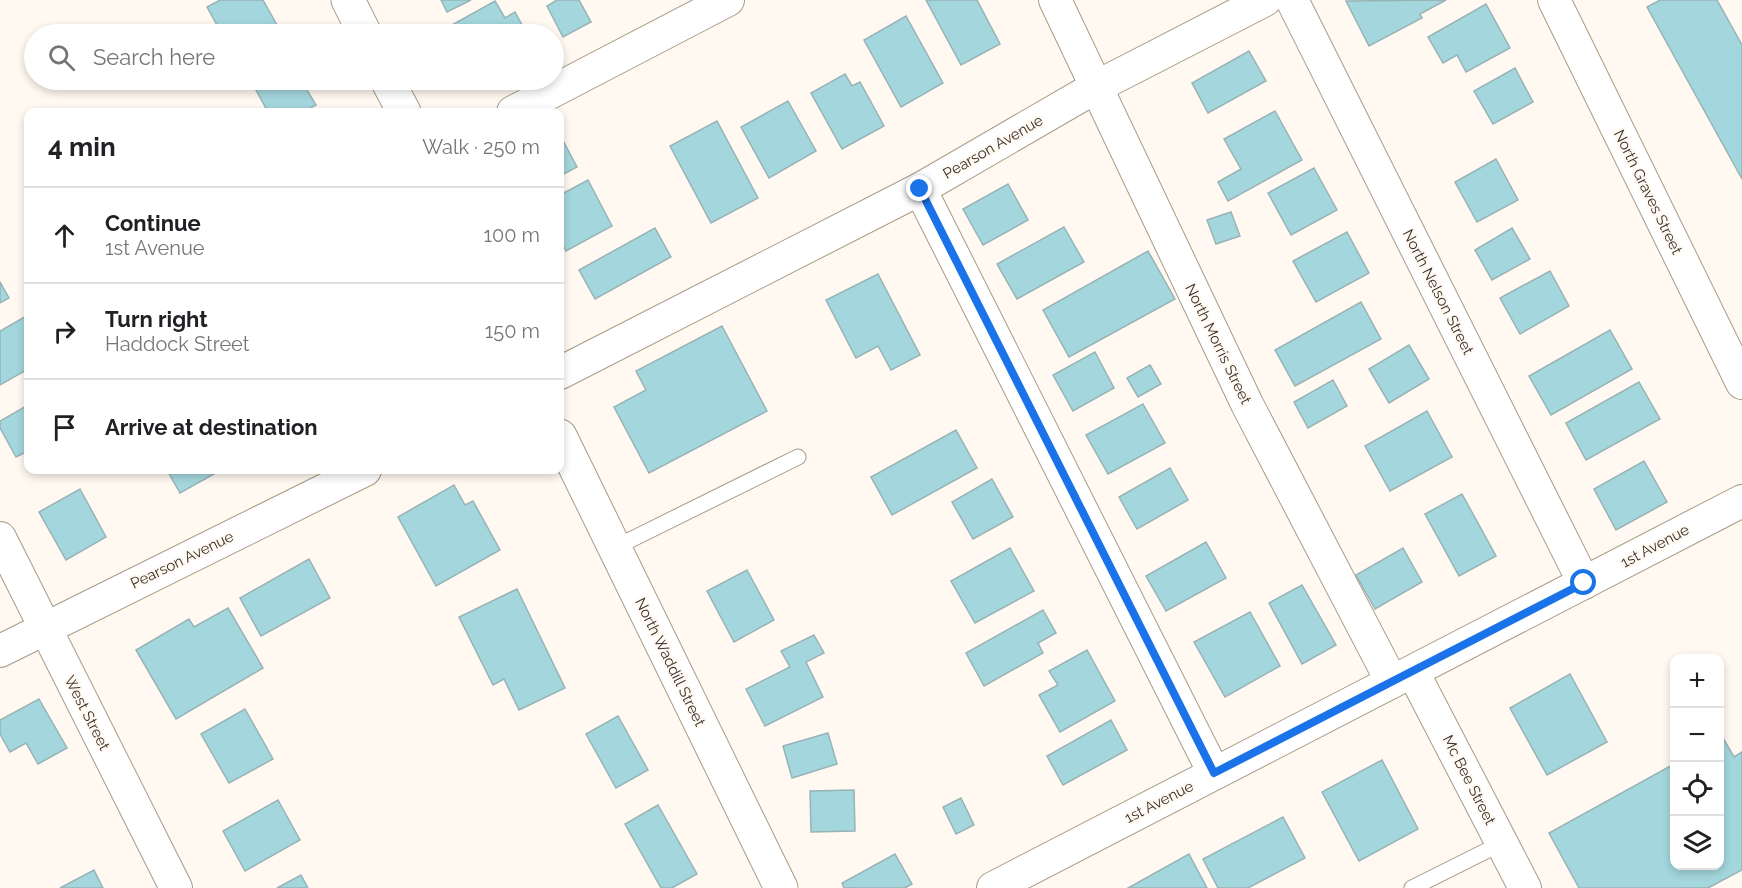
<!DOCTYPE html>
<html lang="en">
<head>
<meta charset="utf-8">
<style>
  body { margin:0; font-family:Raleway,sans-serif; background:#f6f6f6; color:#202124 }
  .controls { position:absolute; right:18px; bottom:18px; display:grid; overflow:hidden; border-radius:12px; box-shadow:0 3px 9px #0003 }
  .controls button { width:54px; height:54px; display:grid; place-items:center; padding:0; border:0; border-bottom:2px solid #e0e0e0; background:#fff; color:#202124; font:30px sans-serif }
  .stop { position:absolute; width:18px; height:18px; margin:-14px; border:4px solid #1a73e8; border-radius:50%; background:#fff }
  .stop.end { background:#1a73e8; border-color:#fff; box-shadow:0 2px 6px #0008 }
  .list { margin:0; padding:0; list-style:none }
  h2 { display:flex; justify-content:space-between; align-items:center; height:78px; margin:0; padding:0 24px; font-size:26px }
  h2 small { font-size:20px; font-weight:400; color:#757577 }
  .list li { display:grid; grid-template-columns:39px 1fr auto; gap:18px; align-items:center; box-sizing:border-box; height:96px; padding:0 24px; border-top:2px solid #e0e0e0 }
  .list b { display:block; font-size:22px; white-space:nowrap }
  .list p { margin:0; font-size:20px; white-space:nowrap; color:#757577 }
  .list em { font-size:20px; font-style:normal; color:#757577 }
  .icon { flex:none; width:33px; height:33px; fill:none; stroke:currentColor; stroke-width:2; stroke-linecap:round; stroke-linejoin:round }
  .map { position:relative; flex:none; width:1742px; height:888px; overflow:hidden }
  .search { position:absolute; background:#fff; box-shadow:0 3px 9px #0003; left:24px; top:24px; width:540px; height:66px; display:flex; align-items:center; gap:15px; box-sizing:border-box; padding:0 21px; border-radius:33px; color:#757577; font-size:22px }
  .panel { position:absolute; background:#fff; box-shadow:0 3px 9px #0003; left:24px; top:108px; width:540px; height:366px; border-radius:12px }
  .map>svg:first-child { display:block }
  .building { fill:#a3d7dd; stroke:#98b3b6; stroke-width:1.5 }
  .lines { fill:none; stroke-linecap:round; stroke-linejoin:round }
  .lane-casing { stroke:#a79a87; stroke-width:17 }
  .street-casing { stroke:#a79a87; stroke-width:34 }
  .secondary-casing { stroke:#a79a87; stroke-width:35 }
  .lane { stroke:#fff; stroke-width:15 }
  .street { stroke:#fff; stroke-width:32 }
  .secondary { stroke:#fff; stroke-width:33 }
  .route { stroke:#1a73e8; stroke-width:8 }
  .labels { text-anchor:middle; stroke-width:4.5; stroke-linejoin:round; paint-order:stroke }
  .street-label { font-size:15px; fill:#37312a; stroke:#fff9f1 }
</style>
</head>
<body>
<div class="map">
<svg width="1742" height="888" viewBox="0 0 1742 888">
  <rect width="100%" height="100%" fill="#fff9f1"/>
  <g class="building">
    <polygon points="220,0 263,0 282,34 222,34 207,7"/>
    <polygon points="441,0 471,0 447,12"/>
    <polygon points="557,0 579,0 591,22 563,37 547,6"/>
    <polygon points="926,0 977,0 1000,44 961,65"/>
    <polygon points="1446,0 1420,14 1422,18 1369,46 1346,1"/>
    <polygon points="1660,0 1717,0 1742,45 1742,179 1647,7"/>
    <polygon points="495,1 505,18 515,12 527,34 455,34 450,26"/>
    <polygon points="1486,4 1510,48 1466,72 1457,55 1443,63 1428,37"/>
    <polygon points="906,16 943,83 901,107 864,40"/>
    <polygon points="1249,51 1266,81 1208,113 1192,83"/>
    <polygon points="1515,68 1533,102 1493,124 1474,91"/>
    <polygon points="845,74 852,86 860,82 884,126 842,149 811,93"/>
    <polygon points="253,80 301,80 316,105 303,112 268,112 251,81"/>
    <polygon points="788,101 816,151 769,178 741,127"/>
    <polygon points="1275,111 1302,160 1228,201 1218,182 1241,169 1224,139"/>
    <polygon points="717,121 758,198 711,223 670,146"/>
    <polygon points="560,135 577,167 560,176"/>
    <polygon points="1496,159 1518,200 1477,222 1455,182"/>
    <polygon points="1314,168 1337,210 1291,235 1268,193"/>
    <polygon points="588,180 612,226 566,251 560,239 560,195"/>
    <polygon points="1008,184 1028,220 983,245 963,209"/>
    <polygon points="1231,212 1240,236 1216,244 1207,220"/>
    <polygon points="1064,227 1084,262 1017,299 997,264"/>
    <polygon points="655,228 671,257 595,299 579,270"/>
    <polygon points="1512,228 1530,259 1492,280 1475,250"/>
    <polygon points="1347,232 1369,273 1316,302 1293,261"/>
    <polygon points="1148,251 1175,299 1069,357 1043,310"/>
    <polygon points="1550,271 1569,306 1520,334 1500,298"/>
    <polygon points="878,274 920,355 891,370 878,346 856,358 826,300"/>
    <polygon points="0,282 9,298 0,303"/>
    <polygon points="1361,302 1381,339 1295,386 1275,350"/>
    <polygon points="28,315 28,369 0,385 0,331"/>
    <polygon points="722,326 767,411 649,473 614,407 646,390 636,371"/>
    <polygon points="1610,330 1632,369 1551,415 1529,376"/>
    <polygon points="1409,345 1429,379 1389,403 1369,369"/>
    <polygon points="1095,352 1114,388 1073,411 1053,375"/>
    <polygon points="1150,365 1161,384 1138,397 1127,378"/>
    <polygon points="1333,380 1347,406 1308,428 1294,402"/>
    <polygon points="1639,382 1660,419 1586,460 1566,423"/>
    <polygon points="1143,404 1165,443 1108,474 1086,435"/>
    <polygon points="28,405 28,451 16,457 0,428 0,421"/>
    <polygon points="1427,411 1452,457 1390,491 1365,446"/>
    <polygon points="956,430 977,468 892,515 871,477"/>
    <polygon points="1644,461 1667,502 1616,530 1594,489"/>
    <polygon points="1170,468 1188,500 1137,529 1119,497"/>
    <polygon points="167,470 221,470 180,493"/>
    <polygon points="992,479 1013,517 973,539 952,502"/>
    <polygon points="454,485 465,505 473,501 500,550 436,586 398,517"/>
    <polygon points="80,489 106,537 66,560 39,512"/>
    <polygon points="1462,494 1496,556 1459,576 1425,514"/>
    <polygon points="1206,542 1226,578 1166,611 1146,576"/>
    <polygon points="1010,548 1034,591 975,623 951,581"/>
    <polygon points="1403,548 1422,582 1375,609 1356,575"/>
    <polygon points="309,559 330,598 261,636 240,598"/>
    <polygon points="747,570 774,620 734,642 707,591"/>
    <polygon points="1302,585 1336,645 1302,664 1269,603"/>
    <polygon points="517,589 565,688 519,710 504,679 493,685 459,617"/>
    <polygon points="228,608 263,668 176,719 136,650 189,619 194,627"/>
    <polygon points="1043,610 1056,633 1038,643 1043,653 984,686 966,653"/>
    <polygon points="1250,612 1280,666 1225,697 1194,642"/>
    <polygon points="814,635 824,653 806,662 823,697 765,726 746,689 790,667 781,651"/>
    <polygon points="1087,650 1115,701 1060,732 1039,695 1058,685 1049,671"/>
    <polygon points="1570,674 1607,742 1547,775 1510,708"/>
    <polygon points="39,699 67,748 38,764 26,743 10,752 0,734 0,720"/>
    <polygon points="245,709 273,759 229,783 201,734"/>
    <polygon points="618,716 648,770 616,788 586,734"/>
    <polygon points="1111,720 1127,750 1063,785 1047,756"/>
    <polygon points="828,733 837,764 792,778 783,746"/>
    <polygon points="1723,738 1734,757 1742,752 1742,870 1708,888 1579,888 1549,833 1674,764 1674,866 1720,866 1720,740"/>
    <polygon points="1382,760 1418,829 1359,861 1322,792"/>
    <polygon points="854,790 855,831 811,832 810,791"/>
    <polygon points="961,798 974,825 956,834 943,807"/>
    <polygon points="278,800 300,840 245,871 223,831"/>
    <polygon points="658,805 697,874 672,888 661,888 625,824"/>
    <polygon points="1283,817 1305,858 1248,888 1218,888 1203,859"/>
    <polygon points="895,854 912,884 905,888 844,888 842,883"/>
    <polygon points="1189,854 1207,888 1128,888"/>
    <polygon points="94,870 103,888 60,888"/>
    <polygon points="301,875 308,888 277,888"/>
  </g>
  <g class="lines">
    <defs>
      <g id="lane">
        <polyline points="614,548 798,457"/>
        <polyline points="1412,888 1502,843"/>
      </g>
      <g id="street">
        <polyline points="1055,0 1247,404 1392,682"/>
        <polyline points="1292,0 1584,583"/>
        <polyline points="1554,0 1742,383"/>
        <polyline points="513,112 728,0"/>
        <polyline points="920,189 1214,773"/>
        <polyline points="560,373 920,189 1096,87 1265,0"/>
        <polyline points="0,538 176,888"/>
        <polyline points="0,651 365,470"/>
        <polyline points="1413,672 1525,888"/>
        <polyline points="993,888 1742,501"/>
      </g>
      <g id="secondary">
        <polyline points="348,0 365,34"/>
        <polyline points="387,80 404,112"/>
        <polyline points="560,436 781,888"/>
      </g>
    </defs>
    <use href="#lane" class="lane-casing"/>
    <use href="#street" class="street-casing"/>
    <use href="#secondary" class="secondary-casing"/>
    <use href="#lane" class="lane"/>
    <use href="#street" class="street"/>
    <use href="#secondary" class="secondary"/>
  </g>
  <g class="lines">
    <polyline class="route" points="920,189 1214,773 1584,583"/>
  </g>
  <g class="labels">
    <g class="street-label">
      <text transform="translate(993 147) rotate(-30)" y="5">Pearson Avenue</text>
      <text transform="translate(1648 192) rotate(64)" y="5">North Graves Street</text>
      <text transform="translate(1438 292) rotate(63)" y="5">North Nelson Street</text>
      <text transform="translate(1218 344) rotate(64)" y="5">North Morris Street</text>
      <text transform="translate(1655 546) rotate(-28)" y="5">1st Avenue</text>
      <text transform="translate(182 560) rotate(-26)" y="5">Pearson Avenue</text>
      <text transform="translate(670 662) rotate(64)" y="5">North Waddill Street</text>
      <text transform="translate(87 713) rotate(63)" y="5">West Street</text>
      <text transform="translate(1469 780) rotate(63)" y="5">Mc Bee Street</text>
      <text transform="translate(1159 802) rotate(-27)" y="5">1st Avenue</text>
    </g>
  </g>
</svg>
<div class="controls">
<button>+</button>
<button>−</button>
<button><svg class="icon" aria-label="locate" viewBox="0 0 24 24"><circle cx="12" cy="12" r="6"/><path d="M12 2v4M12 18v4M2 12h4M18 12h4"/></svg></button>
<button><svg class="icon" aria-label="layers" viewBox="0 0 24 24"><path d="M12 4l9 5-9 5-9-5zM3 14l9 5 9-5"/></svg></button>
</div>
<div class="stop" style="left:1584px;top:583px"></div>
<div class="stop end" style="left:920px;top:189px"></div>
<div class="search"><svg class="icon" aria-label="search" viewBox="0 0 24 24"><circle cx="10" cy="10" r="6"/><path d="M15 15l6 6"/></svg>Search here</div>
<section class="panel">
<h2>4 min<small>Walk · 250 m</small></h2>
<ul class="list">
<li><svg class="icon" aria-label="ahead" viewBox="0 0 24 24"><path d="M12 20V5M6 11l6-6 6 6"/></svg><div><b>Continue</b><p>1st Avenue</p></div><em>100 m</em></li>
<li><svg class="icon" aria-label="right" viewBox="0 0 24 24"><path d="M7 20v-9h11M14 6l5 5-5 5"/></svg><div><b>Turn right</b><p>Haddock Street</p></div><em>150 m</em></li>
<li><svg class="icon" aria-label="arrive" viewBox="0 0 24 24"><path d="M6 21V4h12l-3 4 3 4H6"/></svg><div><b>Arrive at destination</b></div></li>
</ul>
</section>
</div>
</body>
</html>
